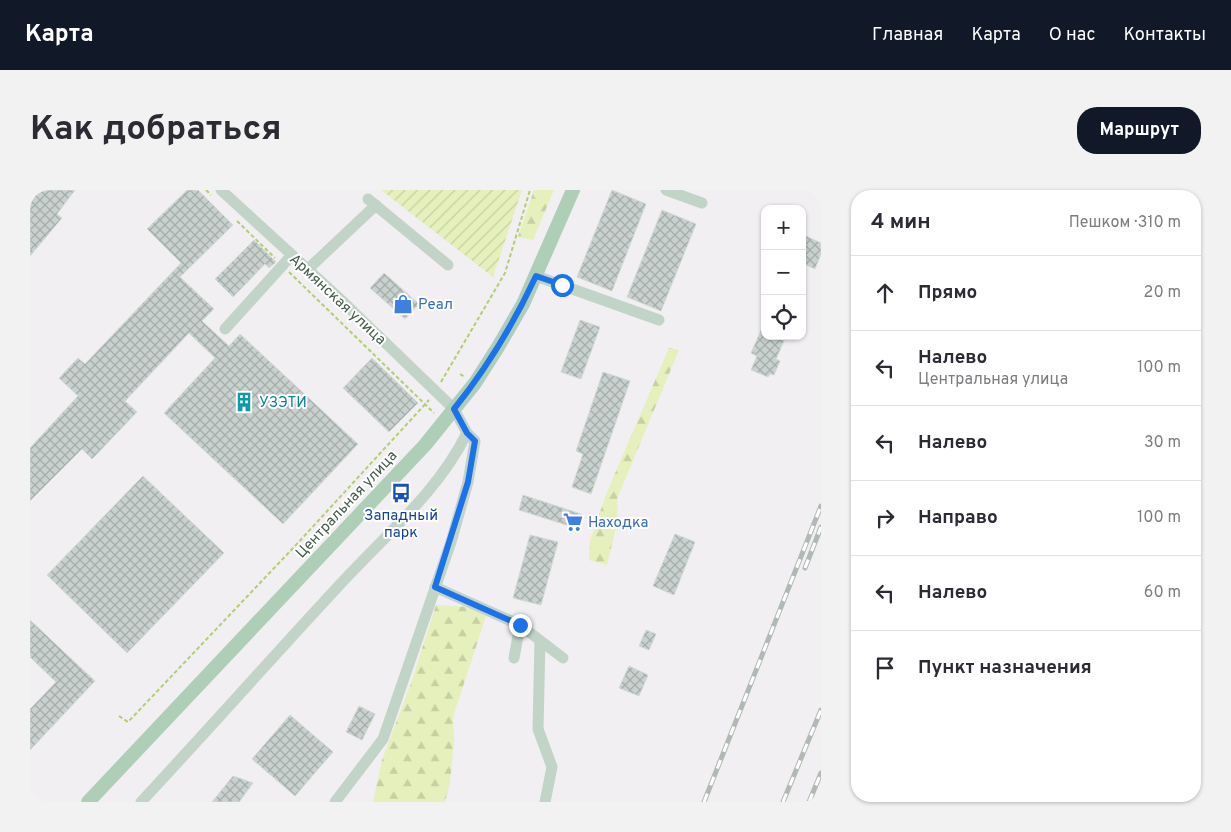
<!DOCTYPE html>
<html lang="ru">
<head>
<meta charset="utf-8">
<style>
  body { margin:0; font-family:Overpass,sans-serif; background:#f2f2f3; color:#2b2b33 }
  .controls { position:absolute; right:15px; top:15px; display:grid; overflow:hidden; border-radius:10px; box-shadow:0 1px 4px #0004 }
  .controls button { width:45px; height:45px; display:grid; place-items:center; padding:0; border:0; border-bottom:1px solid #e1e1e2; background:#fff; color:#2b2b33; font:25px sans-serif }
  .stop { position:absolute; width:15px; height:15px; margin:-11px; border:4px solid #1a73e8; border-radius:50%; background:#fff }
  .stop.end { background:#1a73e8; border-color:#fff; box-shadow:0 1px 5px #0008 }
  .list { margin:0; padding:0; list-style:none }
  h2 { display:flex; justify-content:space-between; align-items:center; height:65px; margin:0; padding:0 20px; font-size:21px }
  h2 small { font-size:16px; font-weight:400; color:#7c7c81 }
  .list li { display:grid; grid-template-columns:32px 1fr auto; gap:15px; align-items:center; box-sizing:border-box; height:75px; padding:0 20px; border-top:1px solid #e1e1e2 }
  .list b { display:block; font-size:19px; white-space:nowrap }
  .list p { margin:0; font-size:16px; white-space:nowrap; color:#7c7c81 }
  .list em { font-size:16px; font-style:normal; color:#7c7c81 }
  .icon { flex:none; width:28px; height:28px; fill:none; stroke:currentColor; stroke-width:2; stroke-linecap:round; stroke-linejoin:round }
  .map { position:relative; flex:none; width:791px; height:612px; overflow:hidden; border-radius:20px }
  header { display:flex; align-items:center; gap:30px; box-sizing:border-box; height:70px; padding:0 25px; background:#111827; color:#fff }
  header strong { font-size:24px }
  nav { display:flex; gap:28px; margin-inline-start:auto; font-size:18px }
  .intro { display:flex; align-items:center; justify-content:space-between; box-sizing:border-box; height:120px; padding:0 30px }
  h1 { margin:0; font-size:35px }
  .button { padding:12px 22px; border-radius:20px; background:#111827; color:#fff; font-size:18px; font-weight:700 }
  main { display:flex; gap:30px; padding:0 30px }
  aside { flex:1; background:#fff; border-radius:20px; box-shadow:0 1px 4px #0004 }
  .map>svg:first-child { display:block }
  .forest { fill:url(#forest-firs) }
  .garden { fill:url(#garden-furrows) }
  .building { fill:url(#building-cross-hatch); stroke:#d2dad7 }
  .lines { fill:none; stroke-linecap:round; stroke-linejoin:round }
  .path { stroke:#b1ce74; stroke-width:2; stroke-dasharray:4 2.5; stroke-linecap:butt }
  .minor { stroke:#c2d4c7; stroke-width:11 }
  .major { stroke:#aeceb8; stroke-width:14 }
  .rail-casing { stroke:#b1b9b4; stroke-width:5 }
  .rail { stroke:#fff; stroke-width:3; stroke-dasharray:9; stroke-linecap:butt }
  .route { stroke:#1a73e8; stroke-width:6 }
  .labels { text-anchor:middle; stroke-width:4; stroke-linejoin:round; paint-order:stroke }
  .street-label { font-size:15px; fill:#465c4d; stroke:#fff }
  .shop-label { font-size:15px; fill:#366cbe; stroke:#fff; text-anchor:start }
  .culture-label { font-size:15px; fill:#0d838f; stroke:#fff; text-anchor:start }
  .transit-label { font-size:15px; fill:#164399; stroke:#fff }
</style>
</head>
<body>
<header>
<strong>Карта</strong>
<nav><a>Главная</a><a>Карта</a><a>О нас</a><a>Контакты</a></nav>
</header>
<div class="intro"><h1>Как добраться</h1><a class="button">Маршрут</a></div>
<main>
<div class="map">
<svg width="791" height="612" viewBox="0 0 791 612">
  <defs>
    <pattern id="forest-firs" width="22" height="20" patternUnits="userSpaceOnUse" patternTransform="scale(1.25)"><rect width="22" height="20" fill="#e5f0bc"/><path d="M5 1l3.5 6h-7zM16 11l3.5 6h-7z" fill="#c6d0a3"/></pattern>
    <pattern id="garden-furrows" width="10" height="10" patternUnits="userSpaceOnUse" patternTransform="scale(1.25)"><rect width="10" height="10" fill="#e5f0bc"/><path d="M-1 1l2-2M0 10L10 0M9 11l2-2" fill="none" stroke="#c6d0a3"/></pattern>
    <pattern id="building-cross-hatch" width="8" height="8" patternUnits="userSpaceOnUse" patternTransform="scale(1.25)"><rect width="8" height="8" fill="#c8d1cd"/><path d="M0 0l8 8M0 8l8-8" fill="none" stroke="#a4ada9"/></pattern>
  </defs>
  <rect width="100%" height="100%" fill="#f1eff1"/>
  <g class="forest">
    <polygon points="504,0 524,0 503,50 488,47"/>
    <polygon points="639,158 649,160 587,309 588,329 577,375 559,370 560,351 577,302"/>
    <polygon points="406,415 440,417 456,426 423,527 424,550 420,593 415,612 343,612 352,570 381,493"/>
  </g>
  <polygon class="garden" points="351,0 492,0 463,87"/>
  <g class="building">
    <polygon points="0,0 45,0 27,24 32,28 0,66"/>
    <polygon points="157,0 168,0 203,35 150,87 184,119 172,131 199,156 210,144 328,254 253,334 134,223 185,168 159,143 95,211 107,222 62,269 52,259 0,311 0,258 48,206 29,188 48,168 55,174 151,73 117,39"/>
    <polygon points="582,0 616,14 582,101 547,87"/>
    <polygon points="632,20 666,34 631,121 597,107"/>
    <polygon points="776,46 791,53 791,64 785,79 772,73 772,55"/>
    <polygon points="224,50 246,72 239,78 235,74 203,107 185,89"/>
    <polygon points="354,83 389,114 375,129 340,98"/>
    <polygon points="550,130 570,137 551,189 531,182"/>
    <polygon points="735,131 735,146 756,146 746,169 750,171 744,185 740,184 738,187 721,180 727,166 721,163"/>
    <polygon points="342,168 388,213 359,242 313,198"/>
    <polygon points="573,182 600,191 561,304 542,297 553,264 546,261"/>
    <polygon points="113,286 194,363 97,463 17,385"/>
    <polygon points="493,305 554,325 549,339 489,320"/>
    <polygon points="645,344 665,352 644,405 623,396"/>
    <polygon points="500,345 528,352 511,415 483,408"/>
    <polygon points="0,430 65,491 0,560 0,519 26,492 0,467"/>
    <polygon points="616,440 626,444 619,460 609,456"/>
    <polygon points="599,476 618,485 609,506 589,498"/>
    <polygon points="329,516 345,524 332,550 316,542"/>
    <polygon points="260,525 303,562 265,606 222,569"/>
    <polygon points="203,586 223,593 209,612 182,612"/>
  </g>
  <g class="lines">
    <g class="path">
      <polyline points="176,0 181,5"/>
      <polyline points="207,31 245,68"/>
      <polyline points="259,82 404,223"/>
      <polyline points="430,184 435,187"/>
      <polyline points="411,192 475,83 500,0"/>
      <polyline points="89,526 98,532 266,355 399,210"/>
    </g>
    <g class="minor">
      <polyline points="191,0 308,107 424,219 437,243 445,251 438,292 421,352 353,549 305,612"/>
      <polyline points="636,0 672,13"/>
      <polyline points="338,9 418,75"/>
      <polyline points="277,80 346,15"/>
      <polyline points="506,86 629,130"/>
      <polyline points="195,139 261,66"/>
      <polyline points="405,397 490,435 484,468"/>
      <polyline points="490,435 533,468"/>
      <polyline points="510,451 508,539 522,577 515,612"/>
      <path d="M111,612c69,-74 136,-150 205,-224 43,-46 93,-88 121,-145"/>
    </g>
    <polyline class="major" points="58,612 395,255 445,193 468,157 493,114 543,0"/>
    <defs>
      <g id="rail">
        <polyline points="775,378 791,337"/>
        <polyline points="674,612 791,316"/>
        <polyline points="753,612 791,520"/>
        <polyline points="779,612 791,583"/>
      </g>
    </defs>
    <use href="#rail" class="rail-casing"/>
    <use href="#rail" class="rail"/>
  </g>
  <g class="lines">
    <path class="route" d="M490,435l-85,-38 33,-105 7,-41 -8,-8 -13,-24c33,-41 60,-86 82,-133l26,9"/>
  </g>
  <defs>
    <symbol id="shop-bare" viewBox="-9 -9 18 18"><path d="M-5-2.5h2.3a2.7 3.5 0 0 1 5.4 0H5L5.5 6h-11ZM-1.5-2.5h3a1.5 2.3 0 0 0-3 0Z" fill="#3f7fe0" stroke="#fff" stroke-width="2.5" paint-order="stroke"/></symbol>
    <symbol id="building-bare" viewBox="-9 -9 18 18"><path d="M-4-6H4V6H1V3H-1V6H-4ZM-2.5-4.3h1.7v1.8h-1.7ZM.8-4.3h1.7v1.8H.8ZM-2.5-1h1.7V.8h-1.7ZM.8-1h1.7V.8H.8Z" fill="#0f9aa8" stroke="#fff" stroke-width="2.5" paint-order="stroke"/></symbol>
    <symbol id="bus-bare" viewBox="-9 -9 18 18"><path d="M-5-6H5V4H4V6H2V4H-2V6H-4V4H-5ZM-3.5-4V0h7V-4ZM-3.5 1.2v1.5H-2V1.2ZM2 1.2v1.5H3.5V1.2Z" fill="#1a4fb4" stroke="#fff" stroke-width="2.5" paint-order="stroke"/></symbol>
    <symbol id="supermarket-bare" viewBox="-9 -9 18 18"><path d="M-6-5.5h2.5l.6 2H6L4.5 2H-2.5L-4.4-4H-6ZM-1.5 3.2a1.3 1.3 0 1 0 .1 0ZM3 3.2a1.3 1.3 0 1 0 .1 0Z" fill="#3f7fe0" stroke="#fff" stroke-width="2.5" paint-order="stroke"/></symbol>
  </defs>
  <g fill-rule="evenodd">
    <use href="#shop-bare" x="359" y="100" width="28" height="28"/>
    <use href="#building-bare" x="200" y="198" width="28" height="28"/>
    <use href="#bus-bare" x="357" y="289" width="28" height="28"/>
    <use href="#supermarket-bare" x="529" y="318" width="28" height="28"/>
  </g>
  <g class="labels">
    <g class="street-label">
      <text transform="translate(308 109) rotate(43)" y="5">Армянская улица</text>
      <text transform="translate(316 314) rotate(-47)" y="5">Центральная улица</text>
    </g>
    <g class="shop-label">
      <text x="388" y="119">Реал</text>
      <text x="558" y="337">Находка</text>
    </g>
    <g class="culture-label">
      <text x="229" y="217">УЗЭТИ</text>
    </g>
    <g class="transit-label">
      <text x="371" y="330">Западный<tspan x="371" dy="17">парк</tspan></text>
    </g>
  </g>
</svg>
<div class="controls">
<button>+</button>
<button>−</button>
<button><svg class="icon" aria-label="locate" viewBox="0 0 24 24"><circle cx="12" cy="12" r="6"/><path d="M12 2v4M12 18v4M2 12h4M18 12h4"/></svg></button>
</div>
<div class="stop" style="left:532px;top:95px"></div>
<div class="stop end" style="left:490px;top:435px"></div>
</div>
<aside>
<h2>4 мин<small>Пешком · 310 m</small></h2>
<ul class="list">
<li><svg class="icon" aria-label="ahead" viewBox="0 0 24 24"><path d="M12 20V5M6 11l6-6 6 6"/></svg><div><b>Прямо</b></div><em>20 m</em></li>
<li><svg class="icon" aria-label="left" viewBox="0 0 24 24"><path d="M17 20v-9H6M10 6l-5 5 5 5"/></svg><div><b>Налево</b><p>Центральная улица</p></div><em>100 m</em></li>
<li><svg class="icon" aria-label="left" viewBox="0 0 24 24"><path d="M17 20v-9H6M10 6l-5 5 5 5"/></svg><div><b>Налево</b></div><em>30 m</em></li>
<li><svg class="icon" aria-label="right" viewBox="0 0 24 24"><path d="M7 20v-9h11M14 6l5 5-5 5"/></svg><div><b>Направо</b></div><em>100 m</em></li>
<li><svg class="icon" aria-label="left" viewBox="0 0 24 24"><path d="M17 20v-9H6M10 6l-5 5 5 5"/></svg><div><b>Налево</b></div><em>60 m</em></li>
<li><svg class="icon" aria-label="arrive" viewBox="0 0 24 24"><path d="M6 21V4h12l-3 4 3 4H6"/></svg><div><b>Пункт назначения</b></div></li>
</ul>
</aside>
</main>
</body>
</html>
